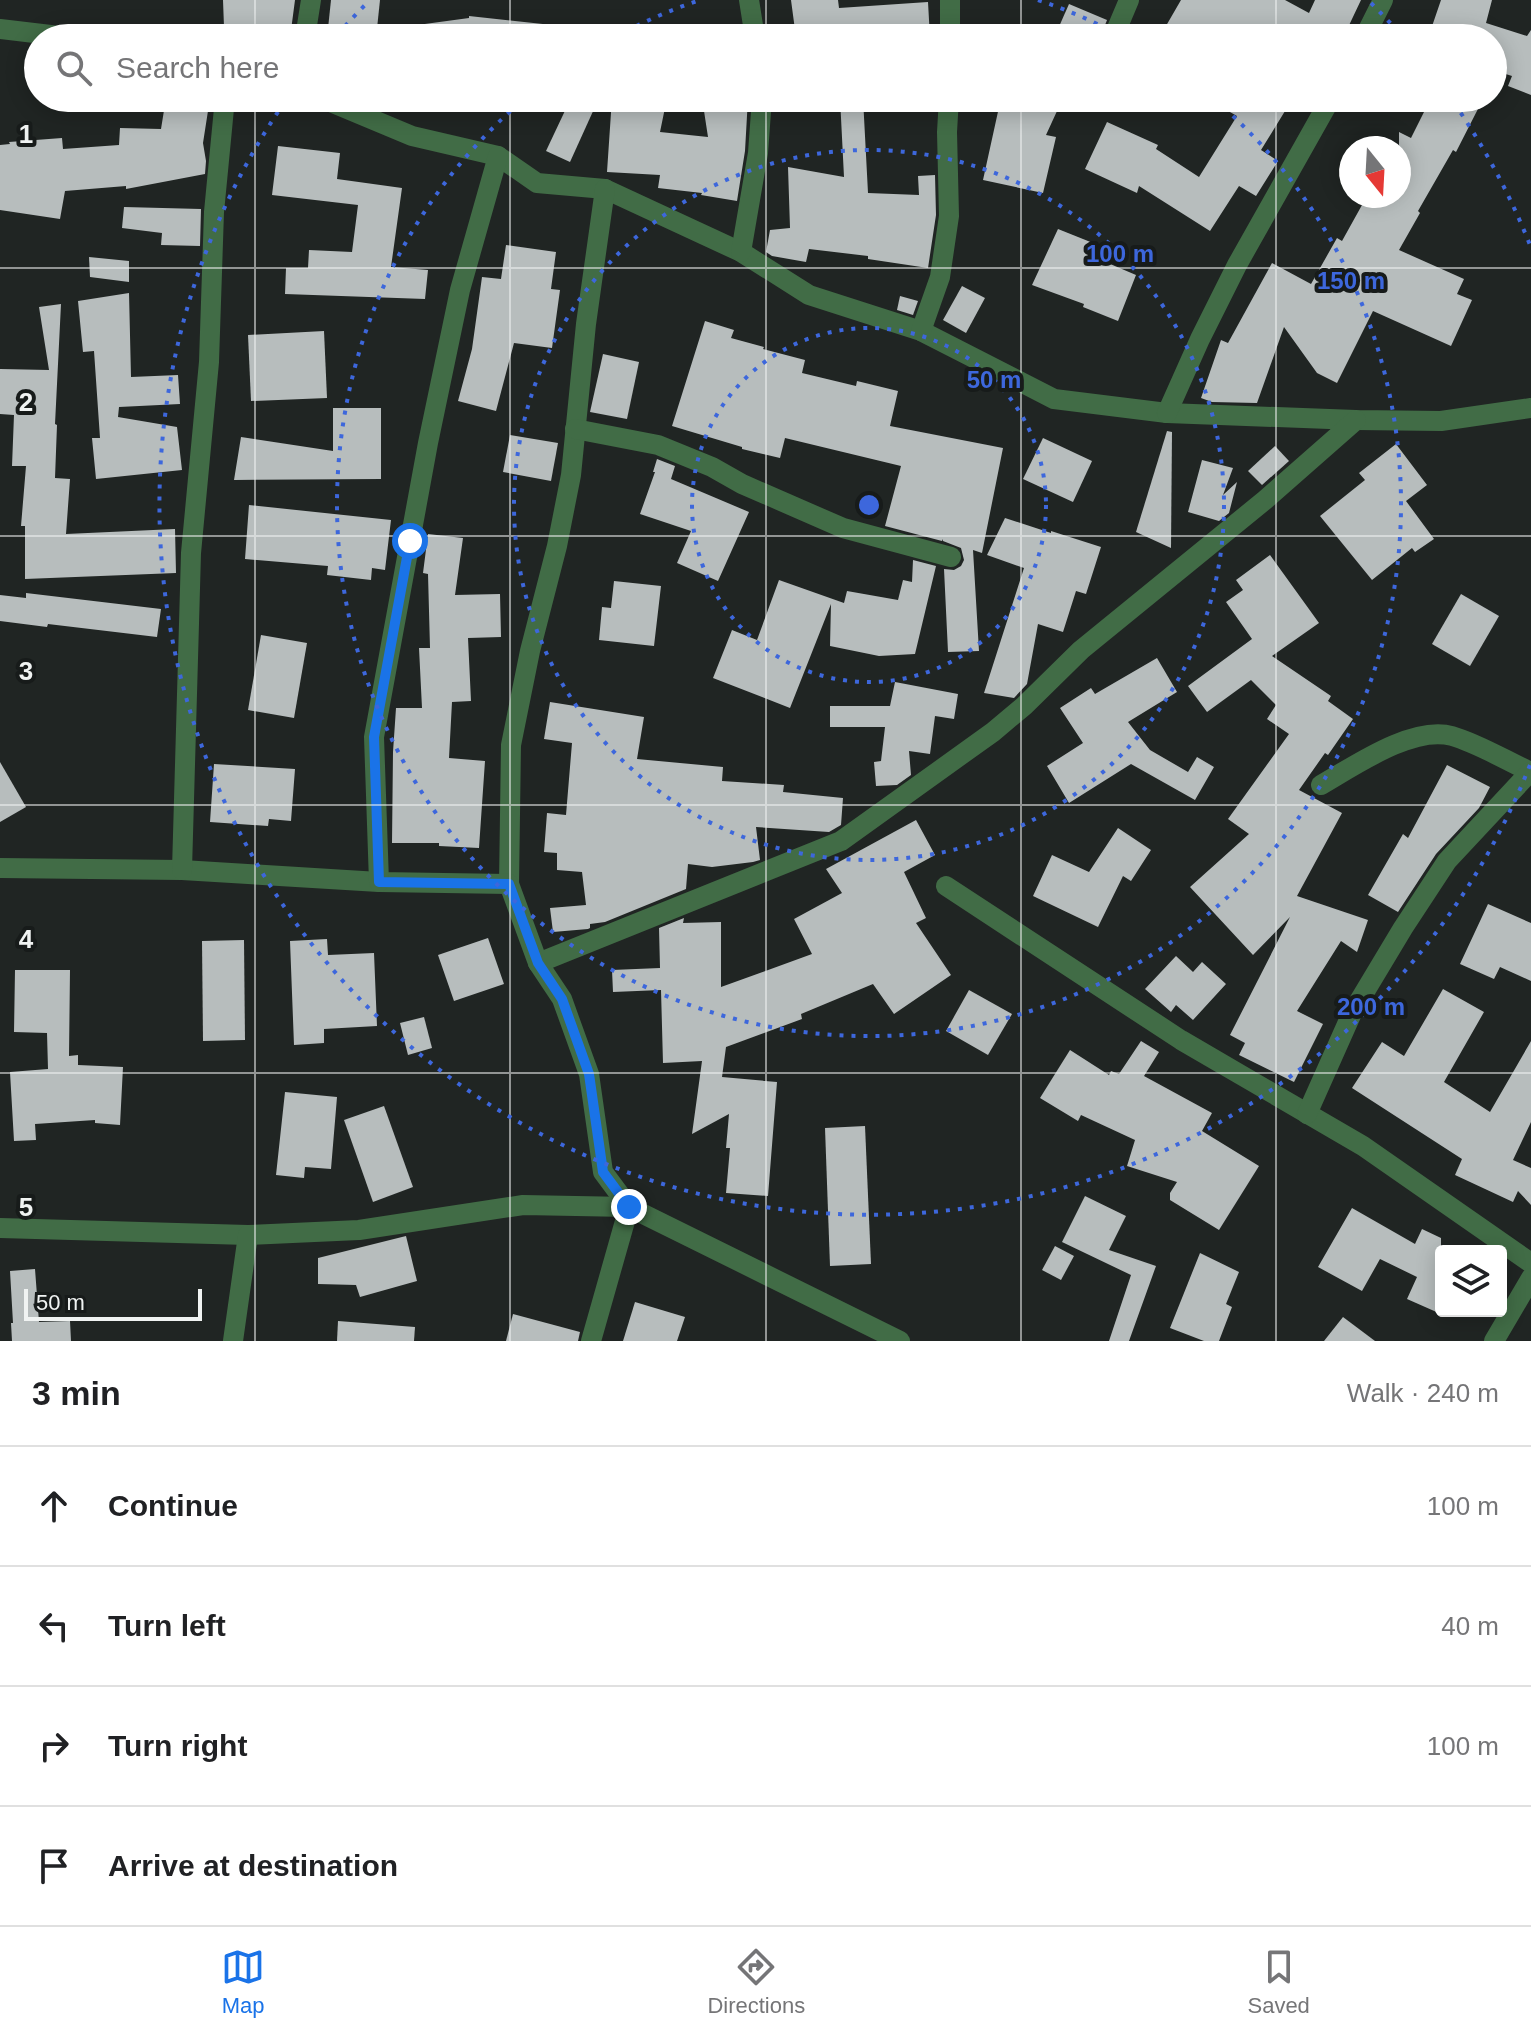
<!DOCTYPE html>
<html lang="en">
<head>
<meta charset="utf-8">
<style>
  body { margin:0; font-family:Arial,sans-serif; background:#f2f2f2; color:#202124 }
  .controls { position:absolute; right:24px; bottom:24px; display:grid; overflow:hidden; border-radius:8px; box-shadow:0 4px 20px #0003 }
  .controls button { width:72px; height:72px; display:grid; place-items:center; padding:0; border:0; border-bottom:2px solid #e0e0e0; background:#fff; color:#202124; font:40px sans-serif }
  .compass { position:absolute; left:1339px; top:136px; width:72px; height:72px; border-radius:50%; background:#fff; box-shadow:0 4px 20px #0003; rotate:162deg }
  .scale { position:absolute; left:24px; bottom:20px; width:178px; box-sizing:border-box; padding-left:8px; border:4px solid #f0f3f2; border-top:0; font-size:22px; line-height:28px; white-space:nowrap; color:#f0f3f2; -webkit-text-stroke:6px #171b1a; paint-order:stroke }
  .stop { position:absolute; width:24px; height:24px; margin:-18px; border:6px solid #1a73e8; border-radius:50%; background:#fff }
  .stop.end { background:#1a73e8; border-color:#fff; box-shadow:0 2px 8px #0008 }
  .list { margin:0; padding:0; list-style:none }
  h2 { display:flex; justify-content:space-between; align-items:center; height:104px; margin:0; padding:0 32px; font-size:34px }
  h2 small { font-size:26px; font-weight:400; color:#757577 }
  .list li { display:grid; grid-template-columns:52px 1fr auto; gap:24px; align-items:center; box-sizing:border-box; height:120px; padding:0 32px; border-top:2px solid #e0e0e0 }
  .list b { display:block; font-size:30px; white-space:nowrap }
  .list em { font-size:26px; font-style:normal; color:#757577 }
  .icon { flex:none; width:44px; height:44px; fill:none; stroke:currentColor; stroke-width:2; stroke-linecap:round; stroke-linejoin:round }
  .map { position:relative; flex:none; width:1531px; height:1341px; overflow:hidden }
  .search { position:absolute; background:#fff; box-shadow:0 4px 20px #0003; left:24px; right:24px; top:24px; height:88px; display:flex; align-items:center; gap:20px; box-sizing:border-box; padding:0 28px; border-radius:44px; color:#757577; font-size:30px }
  .sheet { height:584px; background:#fff }
  nav { display:flex; justify-content:space-around; align-items:center; box-sizing:border-box; height:112px; border-top:2px solid #e0e0e0; background:#fff; font-size:22px; color:#757577 }
  nav a { display:grid; justify-items:center; gap:4px }
  nav .on { color:#1a73e8 }
  .map>svg:first-child { display:block }
  .building { fill:#b7bdbd }
  .lines { fill:none; stroke-linecap:round; stroke-linejoin:round }
  .minor { stroke:#416c46; stroke-width:20 }
  .route { stroke:#1a73e8; stroke-width:10 }
  .grid { fill:none; stroke:#f0f3f2; stroke-width:2; stroke-opacity:0.55 }
  .ring { fill:none; stroke:#3d67dc; stroke-width:4; stroke-dasharray:4 8 }
  .grid-label { font-size:26px; text-anchor:middle; font-weight:bold; fill:#f0f3f2; stroke:#171b1a; stroke-width:8; stroke-linejoin:round; paint-order:stroke }
  .centre { fill:#3d67dc; stroke:#171b1a; stroke-width:4 }
  .ring-label { font-size:24px; text-anchor:middle; font-weight:bold; fill:#3d67dc; stroke:#171b1a; stroke-width:8; stroke-linejoin:round; paint-order:stroke }
</style>
</head>
<body>
<div class="map">
<svg width="1531" height="1341" viewBox="0 0 1531 1341">
  <rect width="100%" height="100%" fill="#202523"/>
  <g class="building">
    <polygon points="223,0 295,0 290,38 252,38 254,26 224,27"/>
    <polygon points="331,0 380,0 376,38 327,38"/>
    <polygon points="791,0 838,0 839,8 928,2 930,38 822,38 820,26 795,30"/>
    <polygon points="1181,0 1285,0 1309,13 1315,0 1361,0 1343,38 1159,38"/>
    <polygon points="1441,0 1492,0 1486,23 1527,36 1531,30 1531,95 1508,86 1512,76 1493,70 1493,38 1428,38"/>
    <polygon points="1069,4 1107,20 1100,38 1054,38"/>
    <polygon points="469,16 552,25 551,38 411,38 410,26 469,18"/>
    <polygon points="166,98 210,98 203,143 206,161 205,174 126,189 126,186 65,191 60,219 0,210 0,145 10,144 9,142 62,138 63,149 119,145 120,128 161,129"/>
    <polygon points="571,98 599,98 570,162 546,151"/>
    <polygon points="612,98 667,98 660,132 708,137 702,98 748,98 745,151 737,201 701,195 702,193 658,188 660,175 607,172"/>
    <polygon points="840,98 863,98 868,193 919,195 918,176 935,175 936,215 928,268 868,259 868,256 809,249 806,262 772,256 766,252 770,230 790,228 788,167 844,177"/>
    <polygon points="1001,98 1063,98 1046,135 1056,137 1043,193 983,180"/>
    <polygon points="1205,98 1293,98 1261,150 1278,161 1256,196 1239,186 1210,231 1139,186 1137,193 1085,169 1107,122 1158,145 1156,149 1199,177 1237,116"/>
    <polygon points="1431,98 1470,98 1481,103 1456,152 1453,150 1418,211 1420,213 1399,250 1464,279 1457,294 1472,300 1451,346 1373,311 1337,383 1317,373 1284,327 1257,403 1212,402 1201,398 1221,340 1228,343 1272,263 1311,284 1337,238 1342,241 1367,196 1399,196 1399,132 1411,138"/>
    <polygon points="278,146 340,153 337,179 402,188 391,267 428,270 425,299 285,294 286,268 308,268 309,250 352,252 358,205 272,195"/>
    <polygon points="124,207 201,209 200,246 161,245 162,233 122,228"/>
    <polygon points="1058,229 1093,243 1089,255 1136,275 1118,321 1083,307 1084,304 1032,285"/>
    <polygon points="506,245 556,252 551,289 560,290 552,348 514,343 496,411 458,401 472,349 482,277 501,279"/>
    <polygon points="89,257 129,261 129,282 90,277"/>
    <polygon points="962,286 985,298 966,333 943,320"/>
    <polygon points="129,293 131,377 178,375 180,404 119,407 118,417 177,427 182,470 96,479 92,438 100,438 94,351 83,352 78,301"/>
    <polygon points="900,296 918,301 913,315 897,310"/>
    <polygon points="61,304 55,424 57,425 55,478 70,479 66,534 175,529 176,573 25,579 25,526 21,526 26,466 12,466 14,415 0,414 0,369 49,370 39,307"/>
    <polygon points="705,321 734,330 731,338 764,347 763,349 805,360 802,373 856,386 857,381 898,391 890,426 1003,448 982,553 973,550 979,651 948,652 944,569 954,570 961,566 964,560 961,548 943,541 942,539 942,541 885,526 901,466 785,438 780,458 742,449 742,447 672,426"/>
    <polygon points="324,331 327,398 251,401 248,335"/>
    <polygon points="603,354 639,362 627,419 590,412"/>
    <polygon points="333,408 381,408 381,479 234,480 241,437 333,451"/>
    <polygon points="1167,431 1172,432 1171,548 1136,532"/>
    <polygon points="510,435 558,443 551,481 503,472"/>
    <polygon points="1043,438 1092,461 1073,502 1023,479"/>
    <polygon points="1396,444 1427,485 1406,501 1434,539 1415,552 1412,548 1372,580 1320,516 1365,480 1359,473"/>
    <polygon points="1275,446 1289,461 1262,485 1248,471"/>
    <polygon points="657,459 675,466 671,479 749,512 718,581 677,563 691,531 640,514 655,472 653,472"/>
    <polygon points="1202,460 1233,468 1223,495 1237,482 1229,513 1219,521 1188,512"/>
    <polygon points="249,505 391,520 385,570 372,568 371,580 327,575 328,566 245,559"/>
    <polygon points="1005,518 1051,533 1051,531 1101,547 1086,594 1076,591 1063,632 1038,624 1027,684 1014,698 984,693 1024,568 987,555"/>
    <polygon points="428,534 463,538 455,595 500,594 501,637 468,638 471,701 452,702 449,758 485,761 479,848 439,846 439,843 392,843 393,752 396,708 422,708 419,648 430,648 428,574 423,573"/>
    <polygon points="1270,555 1319,623 1272,656 1331,696 1328,701 1353,719 1328,755 1325,753 1299,790 1342,813 1297,896 1368,920 1357,952 1341,941 1297,1011 1323,1024 1294,1082 1239,1055 1245,1043 1230,1035 1290,917 1253,955 1190,887 1249,834 1228,819 1289,734 1267,719 1276,705 1251,680 1207,712 1188,686 1252,639 1226,602 1243,590 1236,580"/>
    <polygon points="913,560 936,566 915,654 879,656 830,646 831,604 790,708 713,678 732,630 757,640 779,580 844,603 847,591 898,600 903,580 912,582"/>
    <polygon points="614,581 661,586 654,646 599,640 602,607 611,608"/>
    <polygon points="26,593 161,609 157,637 48,624 47,627 0,621 0,595 26,598"/>
    <polygon points="1461,594 1499,616 1470,666 1432,644"/>
    <polygon points="261,635 307,643 294,718 248,710"/>
    <polygon points="1157,658 1177,692 1128,722 1150,750 1188,772 1197,757 1214,767 1195,800 1131,764 1069,803 1047,766 1083,743 1060,708 1091,688 1095,694"/>
    <polygon points="895,682 958,694 954,719 935,716 930,754 909,751 911,775 897,785 876,786 874,762 881,761 885,727 830,727 830,706 890,706"/>
    <polygon points="550,702 644,717 637,759 723,767 722,781 784,785 783,792 843,798 841,825 829,832 756,827 760,860 753,862 712,867 688,864 686,889 605,922 590,924 590,928 588,929 553,932 550,908 586,905 582,872 557,870 557,853 544,852 547,813 566,815 572,743 544,739"/>
    <polygon points="0,762 26,807 0,822"/>
    <polygon points="214,764 295,769 291,821 269,819 268,826 210,822"/>
    <polygon points="1447,765 1490,787 1479,808 1436,854 1398,912 1368,895 1403,834 1408,838"/>
    <polygon points="916,820 935,855 904,872 926,918 916,923 951,975 894,1014 873,984 801,1014 802,1019 726,1047 722,1077 777,1082 768,1196 726,1193 730,1148 726,1148 729,1114 692,1134 702,1061 663,1063 661,990 613,992 612,970 660,968 659,928 684,918 683,923 721,922 721,987 812,954 794,919 842,893 826,869"/>
    <polygon points="1118,828 1151,850 1131,881 1123,876 1098,927 1033,896 1052,855 1089,872"/>
    <polygon points="1488,904 1531,923 1531,981 1500,967 1494,979 1460,964"/>
    <polygon points="488,938 504,984 454,1001 438,955"/>
    <polygon points="327,939 328,955 374,953 377,1026 324,1029 324,1043 294,1045 290,941"/>
    <polygon points="244,940 245,1040 203,1041 202,941"/>
    <polygon points="1176,956 1193,972 1202,962 1226,984 1193,1020 1176,1005 1171,1012 1145,989"/>
    <polygon points="15,970 70,970 69,1056 78,1055 78,1065 123,1067 120,1125 95,1123 95,1120 35,1124 36,1140 14,1141 10,1072 48,1069 47,1033 14,1032"/>
    <polygon points="1443,989 1484,1012 1444,1082 1490,1112 1531,1041 1531,1122 1513,1160 1531,1168 1531,1205 1518,1191 1513,1202 1455,1175 1462,1159 1352,1088 1382,1042 1404,1056"/>
    <polygon points="969,990 1012,1014 988,1055 946,1031"/>
    <polygon points="424,1017 432,1048 408,1055 400,1023"/>
    <polygon points="1141,1041 1159,1052 1144,1076 1212,1113 1202,1131 1259,1166 1219,1230 1170,1200 1170,1193 1177,1182 1127,1166 1135,1140 1081,1115 1078,1121 1040,1098 1070,1050 1109,1075 1111,1071 1119,1074"/>
    <polygon points="285,1092 337,1097 331,1169 305,1167 304,1178 276,1175"/>
    <polygon points="384,1106 413,1187 373,1202 344,1120"/>
    <polygon points="865,1126 871,1264 830,1266 825,1128"/>
    <polygon points="1085,1196 1126,1216 1109,1250 1156,1266 1129,1341 1109,1341 1131,1275 1062,1242"/>
    <polygon points="1352,1208 1415,1244 1422,1229 1441,1238 1441,1314 1407,1299 1417,1277 1380,1259 1362,1291 1318,1267"/>
    <polygon points="406,1236 417,1281 360,1297 356,1285 318,1284 318,1258"/>
    <polygon points="1055,1246 1074,1256 1061,1280 1042,1270"/>
    <polygon points="1200,1253 1239,1272 1226,1304 1232,1307 1219,1341 1204,1341 1170,1328"/>
    <polygon points="35,1269 39,1322 70,1321 71,1341 12,1341 11,1323 13,1323 10,1271"/>
    <polygon points="635,1302 685,1317 677,1341 623,1341"/>
    <polygon points="513,1314 580,1332 578,1341 506,1341"/>
    <polygon points="1343,1317 1375,1341 1324,1341"/>
    <polygon points="338,1321 415,1327 414,1341 337,1341"/>
  </g>
  <g class="lines">
    <g class="minor">
      <polyline points="749,0 755,38"/>
      <polyline points="950,0 950,38"/>
      <polyline points="0,29 76,38"/>
      <polyline points="305,38 311,0"/>
      <polyline points="1113,38 1129,0"/>
      <polyline points="1364,38 1383,0"/>
      <polyline points="321,98 412,136 498,156 537,183 605,189 741,252 809,295 921,331 1054,399 1167,413 1356,420 1441,421 1531,408"/>
      <polyline points="605,189 586,324 571,475 557,546 530,651 511,745 509,884 538,963 562,999 589,1074 603,1172 629,1207 900,1341"/>
      <polyline points="741,252 758,153 762,98"/>
      <polyline points="921,331 940,277 949,216 947,132 949,98"/>
      <polyline points="1167,413 1200,339 1237,265 1331,98"/>
      <polyline points="575,429 658,445 712,467 742,484 843,528 951,557"/>
      <path d="M1321,785c33,-19 92,-60 131,-49 27,8 53,24 79,36"/>
      <polyline points="0,868 182,870 379,882 509,884"/>
      <polyline points="182,870 191,553 209,362 214,212 225,98"/>
      <polyline points="379,882 374,737 428,443 460,290 498,156"/>
      <polyline points="946,886 1181,1040 1363,1146 1531,1263"/>
      <polyline points="538,963 841,841 993,732 1024,706 1081,650 1265,500 1356,420"/>
      <polyline points="1307,1114 1352,1013 1403,928 1447,861 1530,772"/>
      <polyline points="0,1228 248,1235 359,1230 523,1205 629,1207 591,1341"/>
      <polyline points="233,1341 248,1235"/>
      <polyline points="1494,1341 1531,1278"/>
    </g>
  </g>
  <g class="lines">
    <polyline class="route" points="410,541 374,737 379,882 509,884 538,963 562,999 589,1074 603,1172 629,1207"/>
  </g>
  <path class="grid" d="M255,0v38M510,0v38M766,0v38M1021,0v38M1276,0v38M255,98v1243M510,98v1243M766,98v1243M1021,98v1243M1276,98v1243M0,268h1531M0,536h1531M0,805h1531M0,1073h1531"/>
  <g class="ring">
    <circle cx="869" cy="505" r="177"/>
    <circle cx="869" cy="505" r="355"/>
    <path d="M615 37A532 532 0 0 1 700 0M1038 0A532 532 0 0 1 1123 37M1215 100A532 532 0 1 1 523 100"/>
    <path d="M1530 765A710 710 0 1 1 284 103M337 35A710 710 0 0 1 367 3M1371 3A710 710 0 0 1 1401 35M1454 103A710 710 0 0 1 1530 245"/>
  </g>
  <g class="grid-label">
    <text x="26" y="143">1</text>
    <text x="26" y="411">2</text>
    <text x="26" y="680">3</text>
    <text x="26" y="948">4</text>
    <text x="26" y="1216">5</text>
  </g>
  <circle cx="869" cy="505" r="12" class="centre"/>
  <g class="ring-label">
    <text x="1120" y="262">100 m</text>
    <text x="1351" y="289">150 m</text>
    <text x="994" y="388">50 m</text>
    <text x="1371" y="1015">200 m</text>
  </g>
</svg>
<div class="controls">
<button><svg class="icon" aria-label="layers" viewBox="0 0 24 24"><path d="M12 4l9 5-9 5-9-5zM3 14l9 5 9-5"/></svg></button>
</div>
<svg class="compass" viewBox="-18 -18 36 36"><path d="M0-13l5 13h-10z" fill="#e53935"/><path d="M0 13l5-13h-10z" fill="#757577"/></svg>
<div class="scale">50 m</div>
<div class="stop" style="left:410px;top:541px"></div>
<div class="stop end" style="left:629px;top:1207px"></div>
<div class="search"><svg class="icon" aria-label="search" viewBox="0 0 24 24"><circle cx="10" cy="10" r="6"/><path d="M15 15l6 6"/></svg>Search here</div>
</div>
<section class="sheet">
<h2>3 min<small>Walk · 240 m</small></h2>
<ul class="list">
<li><svg class="icon" aria-label="ahead" viewBox="0 0 24 24"><path d="M12 20V5M6 11l6-6 6 6"/></svg><div><b>Continue</b></div><em>100 m</em></li>
<li><svg class="icon" aria-label="left" viewBox="0 0 24 24"><path d="M17 20v-9H6M10 6l-5 5 5 5"/></svg><div><b>Turn left</b></div><em>40 m</em></li>
<li><svg class="icon" aria-label="right" viewBox="0 0 24 24"><path d="M7 20v-9h11M14 6l5 5-5 5"/></svg><div><b>Turn right</b></div><em>100 m</em></li>
<li><svg class="icon" aria-label="arrive" viewBox="0 0 24 24"><path d="M6 21V4h12l-3 4 3 4H6"/></svg><div><b>Arrive at destination</b></div></li>
</ul>
</section>
<nav>
<a class="on"><svg class="icon" aria-label="map" viewBox="0 0 24 24"><path d="M3 6l6-2 6 2 6-2v14l-6 2-6-2-6 2zM9 4v14M15 6v14"/></svg>Map</a>
<a><svg class="icon" aria-label="directions" viewBox="0 0 24 24"><path d="M12 3l9 9-9 9-9-9zM9 14v-3h6M13 9l2 2-2 2"/></svg>Directions</a>
<a><svg class="icon" aria-label="saved" viewBox="0 0 24 24"><path d="M7 4h10v16l-5-4-5 4z"/></svg>Saved</a>
</nav>
</body>
</html>
